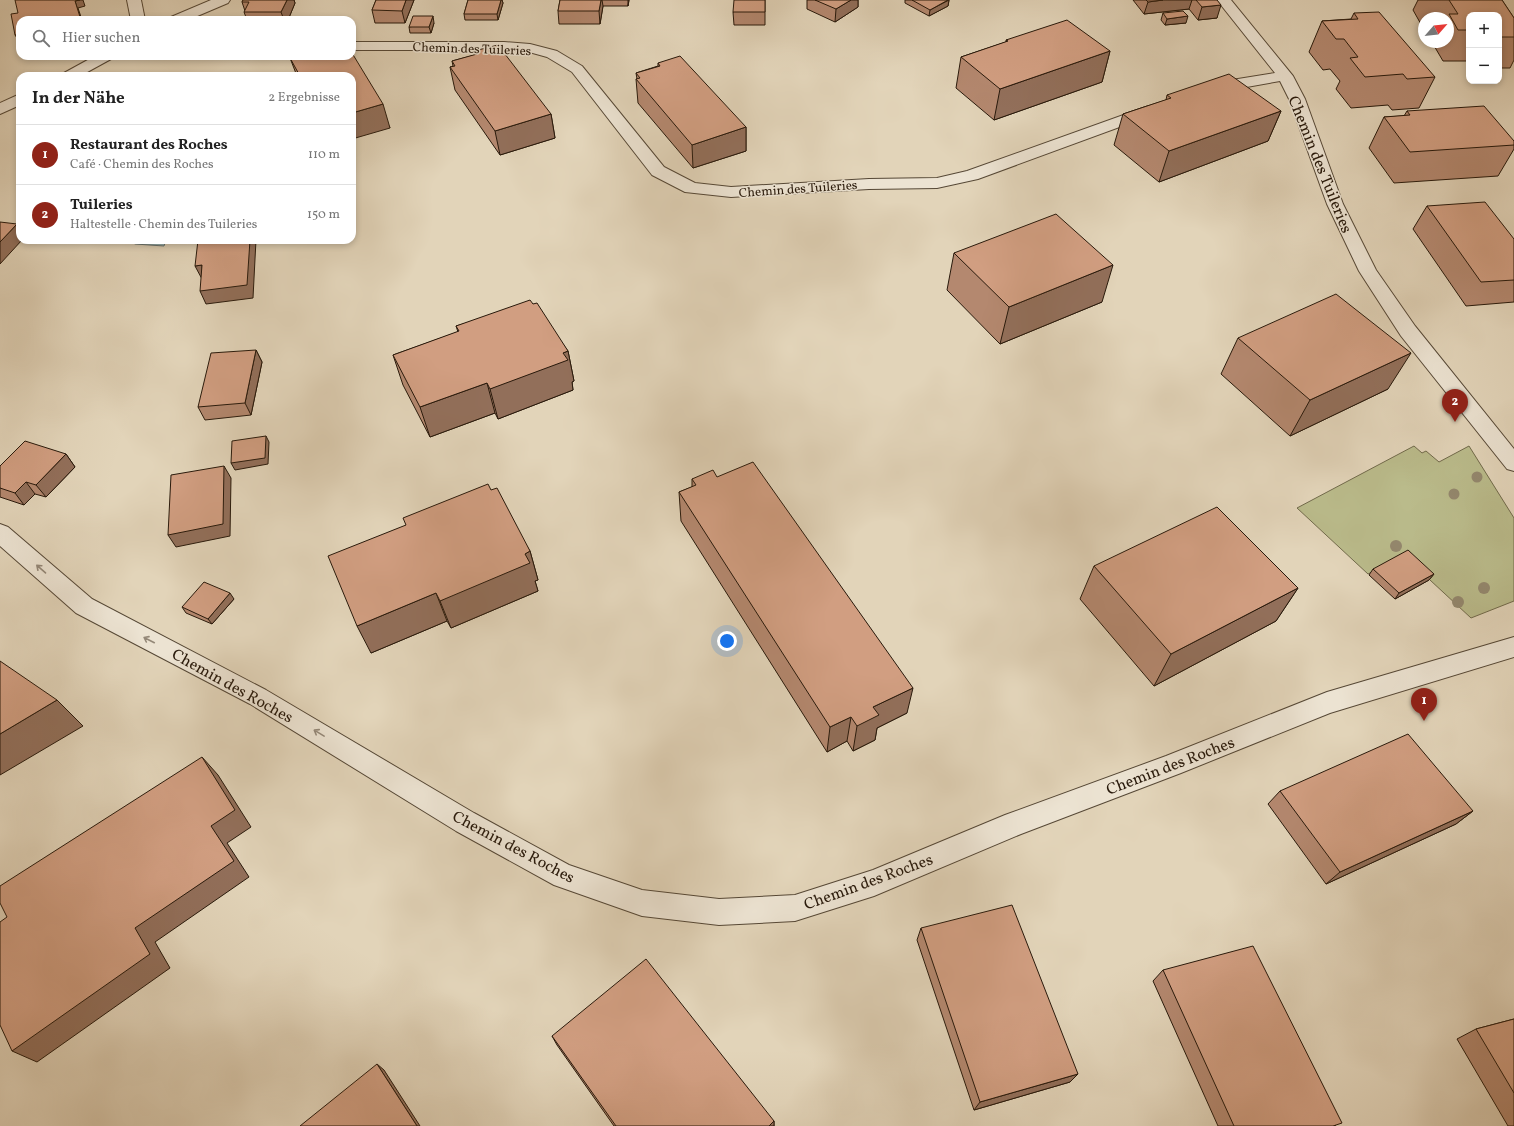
<!DOCTYPE html>
<html lang="de">
<head>
<meta charset="utf-8">
<style>
  body { margin:0; font-family:Vollkorn,serif; background:#f2f2f2; color:#222 }
  .controls { position:absolute; right:12px; top:12px; display:grid; overflow:hidden; border-radius:8px; box-shadow:0 2px 6px #0003 }
  .controls button { width:36px; height:36px; display:grid; place-items:center; padding:0; border:0; border-bottom:1px solid #e0e0e0; background:#fff; color:#222; font:20px sans-serif }
  .compass { position:absolute; left:1418px; top:12px; width:36px; height:36px; border-radius:50%; background:#fff; box-shadow:0 2px 6px #0003; rotate:62deg }
  .you { position:absolute; left:727px; top:641px; width:14px; height:14px; margin:-10px; border:3px solid #fff; border-radius:50%; background:#1a73e8; box-shadow:0 0 0 6px #1a73e833 }
  .badge { display:grid; place-items:center; width:26px; height:26px; border-radius:50%; background:#8f2418; color:#fff; font-size:13px; font-weight:700 }
  .pin { position:absolute; translate:-50% -33px; filter:drop-shadow(0 1px 2px #0008) }
  .pin::after { content:''; position:absolute; top:21px; width:14px; height:12px; background:inherit; clip-path:polygon(0 0,100% 0,50% 100%) }
  .list { margin:0; padding:0; list-style:none }
  h2 { display:flex; justify-content:space-between; align-items:center; height:52px; margin:0; padding:0 16px; font-size:17px }
  h2 small { font-size:13px; font-weight:400; color:#767676 }
  .list li { display:grid; grid-template-columns:26px 1fr auto; gap:12px; align-items:center; box-sizing:border-box; height:60px; padding:0 16px; border-top:1px solid #e0e0e0 }
  .list b { display:block; font-size:15px; white-space:nowrap }
  .list p { margin:0; font-size:13px; white-space:nowrap; color:#767676 }
  .list em { font-size:13px; font-style:normal; color:#767676 }
  .icon { flex:none; width:22px; height:22px; fill:none; stroke:currentColor; stroke-width:2; stroke-linecap:round; stroke-linejoin:round }
  .map { position:relative; flex:none; width:1514px; height:1126px; overflow:hidden }
  .search { position:absolute; background:#fff; box-shadow:0 2px 6px #0003; left:16px; top:16px; width:340px; height:44px; display:flex; align-items:center; gap:10px; box-sizing:border-box; padding:0 14px; border-radius:12px; color:#767676; font-size:15px }
  .panel { position:absolute; background:#fff; box-shadow:0 2px 6px #0003; left:16px; top:72px; width:340px; height:172px; border-radius:12px }
  .map>svg:first-child { display:block }
  .green { fill:#babb8b; stroke:#716a4b }
  .water { fill:#98b6b9; stroke:#6b7773 }
  .lines { fill:none; stroke-linecap:round; stroke-linejoin:round }
  .street-casing { stroke:#564836; stroke-width:2 }
  .street { fill:#ece3d2; fill-rule:evenodd }
  .tree { fill:#94886e }
  .wall { fill:#b4886f; stroke:#28190b }
  .shaded-wall { fill:#926f5a; stroke:#28190b }
  .building { fill:#d19e81; stroke:#28190b }
  .oneway { stroke:#948878 }
  .labels { text-anchor:middle; stroke-width:3; stroke-linejoin:round; paint-order:stroke }
  .far-street-label { font-size:13px; fill:#28190b; stroke:#ece3d2 }
  .street-label { font-size:16px; fill:#28190b; stroke:#ece3d2 }
</style>
</head>
<body>
<div class="map">
<svg width="1514" height="1126" viewBox="0 0 1514 1126">
  <rect width="100%" height="100%" fill="#e2d4b9"/>
  <filter id="stains"><feTurbulence type="fractalNoise" baseFrequency=".005" numOctaves="4"/><feColorMatrix values="0 0 0 0 .2 0 0 0 0 .09 0 0 0 0 .02 0 0 0 .5 -.17"/></filter>
  <radialGradient id="worn" r=".72"><stop offset=".6" stop-color="#630" stop-opacity="0"/><stop offset="1" stop-color="#630" stop-opacity=".3"/></radialGradient>
  <polygon class="green" points="1414,446 1422,453 1426,451 1439,462 1469,446 1514,518 1514,601 1471,618 1403,555 1368,574 1297,508"/>
  <polygon class="water" points="133,240 173,240 165,243 164,246 135,244 132,242"/>
  <g class="lines">
    <defs>
      <g id="street">
        <polygon points="127,0 141,0 145,20 131,20"/>
        <polygon points="211,0 230,0 228,3 188,20 169,20 171,17"/>
        <polygon points="1217,0 1231,0 1293,76 1305,99 1343,204 1376,270 1415,326 1514,449 1514,471 1507,469 1401,336 1359,271 1327,204 1289,99 1280,81 1213,93 1208,91 1205,88 1208,85 1213,83 1275,73"/>
        <polygon points="352,42 504,42 530,44 557,51 582,66 664,167 695,183 731,187 869,179 937,178 967,171 1143,108 1149,106 1155,108 1157,111 1155,114 978,179 937,188 869,189 731,197 685,192 652,175 572,72 547,57 529,52 504,50 352,50"/>
        <polygon points="95,56 113,56 111,59 80,76 61,76 64,73"/>
        <polygon points="20,94 20,105 0,114 0,103"/>
        <polygon points="0,524 8,527 92,599 266,690 474,813 569,865 642,890 719,899 795,895 873,870 1005,815 1166,756 1327,692 1514,637 1514,657 1330,713 1181,773 1021,834 874,896 795,921 719,925 642,916 554,885 456,831 250,704 76,613 0,546"/>
      </g>
    </defs>
    <use href="#street" class="street-casing"/>
    <use href="#street" class="street"/>
  </g>
  <g class="tree">
    <circle cx="1477" cy="477" r="5.5"/>
    <circle cx="1454" cy="494" r="5.5"/>
    <circle cx="1396" cy="546" r="6"/>
    <circle cx="1484" cy="588" r="6"/>
    <circle cx="1458" cy="602" r="6"/>
  </g>
  <g class="wall">
    <polygon points="243,0 294,0 295,3 288,20 247,20 244,12 245,11 242,2"/>
    <polygon points="376,0 414,0 405,23 375,23 372,10"/>
    <polygon points="468,0 502,0 503,3 498,20 465,20 464,14"/>
    <polygon points="560,0 629,0 628,6 603,6 600,24 559,24 558,11"/>
    <polygon points="765,0 765,25 734,25 733,12"/>
    <polygon points="807,0 858,0 858,7 835,22 807,9"/>
    <polygon points="905,0 949,0 948,6 929,16 905,3"/>
    <polygon points="1133,0 1217,0 1217,18 1198,20 1189,9 1144,14"/>
    <polygon points="1418,0 1502,0 1514,18 1514,60 1510,68 1499,68 1499,15 1469,15 1469,61 1443,61 1433,44 1435,42 1448,42 1448,18 1424,18 1424,26 1422,26 1413,10"/>
    <polygon points="1163,13 1186,23 1165,25 1161,20"/>
    <polygon points="1354,13 1435,77 1419,108 1392,110 1388,105 1351,108 1336,89 1340,81 1330,69 1323,70 1309,52 1322,21 1351,19"/>
    <polygon points="434,23 431,33 410,33 409,27"/>
    <polygon points="1006,40 1110,51 1102,82 994,120 956,88 961,57 1006,42"/>
    <polygon points="474,51 551,114 555,138 500,155 455,90 450,67 453,66 452,61 475,55"/>
    <polygon points="294,56 352,56 390,128 352,76 297,76 290,58 294,57"/>
    <polygon points="658,63 746,127 746,151 693,168 638,103 636,79 637,79 636,73 658,66"/>
    <polygon points="1167,95 1281,111 1268,141 1159,182 1114,145 1123,114 1166,100"/>
    <polygon points="1407,111 1514,141 1514,149 1498,176 1394,183 1369,148 1384,117 1404,116"/>
    <polygon points="1427,206 1514,239 1514,302 1466,306 1413,229"/>
    <polygon points="954,253 1102,302 1000,344 947,290"/>
    <polygon points="533,304 568,351 574,381 572,382 573,390 498,419 495,413 430,437 403,385 393,355 458,332 456,326"/>
    <polygon points="1238,338 1388,389 1290,436 1221,374"/>
    <polygon points="256,350 262,362 251,415 205,420 198,407"/>
    <polygon points="66,454 75,467 46,497 35,494 24,505 0,497 0,466"/>
    <polygon points="717,477 907,713 877,728 875,740 853,751 847,741 827,752 681,521 679,492 692,487 692,479"/>
    <polygon points="491,490 530,551 538,580 535,581 538,591 451,628 447,621 371,653 406,525"/>
    <polygon points="1094,566 1298,588 1276,621 1154,686 1080,599"/>
    <polygon points="1373,569 1434,574 1429,580 1395,599 1369,575"/>
    <polygon points="234,599 212,624 186,613 182,607"/>
    <polygon points="1280,791 1473,811 1456,824 1326,884 1268,804"/>
    <polygon points="921,928 1070,1082 974,1110 917,940"/>
    <polygon points="1163,970 1336,1126 1218,1126 1153,981"/>
    <polygon points="1514,1019 1514,1126 1508,1126 1457,1039 1476,1029"/>
    <polygon points="552,1036 774,1121 774,1126 614,1126 557,1045"/>
  </g>
  <g class="shaded-wall">
    <polygon points="80,0 83,0 85,6 78,8 82,20 81,20 75,1"/>
    <polygon points="287,0 294,0 295,3 288,20 284,20 281,12"/>
    <polygon points="406,0 414,0 405,23 402,11"/>
    <polygon points="501,0 502,0 503,3 498,20 497,14"/>
    <polygon points="601,0 602,0 603,6 600,24 599,11"/>
    <polygon points="628,0 629,0 628,6"/>
    <polygon points="851,0 858,0 858,7 835,22 836,9"/>
    <polygon points="949,0 948,6 929,16 930,10"/>
    <polygon points="1163,0 1192,0 1189,9 1144,14 1148,2"/>
    <polygon points="1221,5 1217,18 1198,20 1202,7"/>
    <polygon points="433,16 434,23 431,33 429,27"/>
    <polygon points="1188,16 1186,23 1165,25 1167,19"/>
    <polygon points="20,34 20,41 19,41 15,35"/>
    <polygon points="1110,51 1102,82 994,120 1000,89"/>
    <polygon points="383,104 390,128 352,139 352,113"/>
    <polygon points="1281,111 1268,141 1159,182 1169,151"/>
    <polygon points="551,114 555,138 500,155 495,131"/>
    <polygon points="746,127 746,151 693,168 692,145"/>
    <polygon points="17,224 20,229 20,240 22,240 0,264 0,242"/>
    <polygon points="250,240 256,240 253,298 206,304 200,291"/>
    <polygon points="202,265 202,279 195,266"/>
    <polygon points="1113,265 1102,302 1000,344 1009,307"/>
    <polygon points="256,350 262,362 251,415 245,403"/>
    <polygon points="568,351 574,381 572,382 573,390 498,419 490,389 563,353"/>
    <polygon points="1411,353 1388,389 1290,436 1310,400"/>
    <polygon points="487,383 495,413 430,437 420,407"/>
    <polygon points="266,436 269,442 268,464 235,470 231,463"/>
    <polygon points="66,454 75,467 46,497 36,485"/>
    <polygon points="224,466 231,478 230,536 176,547 168,535"/>
    <polygon points="26,482 35,494 24,505 15,493"/>
    <polygon points="530,551 538,580 535,581 538,591 451,628 440,601 525,554"/>
    <polygon points="1434,574 1429,580 1395,599 1399,593"/>
    <polygon points="1298,588 1276,621 1154,686 1171,654"/>
    <polygon points="230,593 234,599 212,624 208,619"/>
    <polygon points="436,593 447,621 371,653 357,626"/>
    <polygon points="913,688 907,713 877,728 875,740 853,751 857,726 873,707"/>
    <polygon points="57,700 83,726 0,775 0,734"/>
    <polygon points="851,717 847,741 827,752 830,727"/>
    <polygon points="202,757 218,775 251,827 227,843 249,877 155,942 170,968 37,1062 12,1051 135,928 211,826"/>
    <polygon points="1473,811 1456,824 1326,884 1340,872"/>
    <polygon points="377,1064 384,1070 420,1126 417,1126"/>
    <polygon points="1078,1074 1070,1082 974,1110 980,1102"/>
    <polygon points="774,1121 774,1126 769,1126"/>
  </g>
  <g class="building">
    <polygon points="15,0 80,0 75,1 81,20 20,20 20,34 15,35 11,14 18,13"/>
    <polygon points="243,0 287,0 281,12 244,12 249,2 242,2"/>
    <polygon points="376,0 406,0 402,11 372,10"/>
    <polygon points="468,0 501,0 497,14 464,14"/>
    <polygon points="560,0 601,0 599,11 558,11"/>
    <polygon points="734,0 765,0 765,12 733,12"/>
    <polygon points="815,0 851,0 836,9"/>
    <polygon points="912,0 948,0 930,10"/>
    <polygon points="1146,0 1163,0 1148,2"/>
    <polygon points="1196,0 1217,0 1221,5 1202,7"/>
    <polygon points="1449,0 1502,0 1514,18 1514,37 1499,37 1499,15 1469,15 1469,30 1458,30 1449,14 1458,14"/>
    <polygon points="1183,11 1188,16 1167,19 1163,13"/>
    <polygon points="1379,12 1435,77 1407,79 1403,74 1365,77 1350,58 1358,57 1344,39 1336,39 1322,21 1358,19 1354,13"/>
    <polygon points="413,16 433,16 429,27 409,27"/>
    <polygon points="1067,20 1110,51 1000,89 961,57 1008,41 1006,40"/>
    <polygon points="498,45 551,114 495,131 450,67 455,66 452,61 477,54 474,51"/>
    <polygon points="352,53 383,104 352,113 352,76 300,76 290,58 295,56 352,56"/>
    <polygon points="680,56 746,127 692,145 636,79 640,78 636,73 660,66 658,63"/>
    <polygon points="1229,74 1281,111 1169,151 1123,114 1171,98 1167,95"/>
    <polygon points="1484,106 1514,141 1514,145 1410,152 1384,117 1410,115 1407,111"/>
    <polygon points="1485,202 1514,239 1514,280 1481,282 1427,206"/>
    <polygon points="1056,214 1113,265 1009,307 954,253"/>
    <polygon points="0,222 17,224 0,242"/>
    <polygon points="198,240 250,240 247,285 200,291 202,265 195,266"/>
    <polygon points="1336,294 1411,353 1310,400 1238,338"/>
    <polygon points="530,300 533,304 537,303 568,351 563,353 568,360 490,389 487,383 420,407 393,355 459,331 456,326"/>
    <polygon points="256,350 245,403 198,407 211,353"/>
    <polygon points="266,436 265,458 231,463 232,441"/>
    <polygon points="25,441 66,454 36,485 26,482 15,493 0,488 0,466"/>
    <polygon points="753,462 913,688 873,707 879,715 857,726 851,717 830,727 679,492 696,485 692,479 713,470 717,477"/>
    <polygon points="224,466 223,524 168,535 171,475"/>
    <polygon points="488,484 491,490 497,488 530,551 525,554 530,563 440,601 436,593 357,626 328,556 406,525 403,518"/>
    <polygon points="1217,507 1298,588 1171,654 1094,566"/>
    <polygon points="1408,550 1434,574 1399,593 1373,569"/>
    <polygon points="204,582 230,593 208,619 182,607"/>
    <polygon points="0,661 57,700 0,734"/>
    <polygon points="1408,734 1473,811 1340,872 1280,791"/>
    <polygon points="202,757 235,810 211,826 234,861 135,928 150,954 12,1051 0,1025 0,922 7,917 0,903 0,886"/>
    <polygon points="1012,905 1078,1074 980,1102 921,928"/>
    <polygon points="1253,946 1342,1123 1333,1126 1234,1126 1163,970"/>
    <polygon points="646,959 774,1121 769,1126 616,1126 552,1036"/>
    <polygon points="1514,1019 1514,1093 1476,1029"/>
    <polygon points="377,1064 417,1126 300,1126"/>
  </g>
  <defs><path id="oneway-shaft" d="M-6 0H5M1.5-3L5.5 0L1.5 3" fill="none" stroke-width="1.6" stroke-linecap="round" stroke-linejoin="round"/></defs>
  <g class="oneway">
    <use href="#oneway-shaft" transform="translate(41 569) rotate(-139)"/>
    <use href="#oneway-shaft" transform="translate(149 640) rotate(-153)"/>
    <use href="#oneway-shaft" transform="translate(319 733) rotate(-149)"/>
  </g>
  <g class="labels">
    <g class="far-street-label">
      <text transform="translate(472 48) rotate(2)" y="5">Chemin des Tuileries</text>
      <text transform="translate(798 188) rotate(-4)" y="5">Chemin des Tuileries</text>
    </g>
    <g class="street-label">
      <text transform="translate(1321 164) rotate(68)" y="6">Chemin des Tuileries</text>
      <text transform="translate(233 685) rotate(29)" y="6">Chemin des Roches</text>
      <text transform="translate(1170 765) rotate(-21)" y="6">Chemin des Roches</text>
      <text transform="translate(514 846) rotate(28)" y="6">Chemin des Roches</text>
      <text transform="translate(868 881) rotate(-20)" y="6">Chemin des Roches</text>
    </g>
  </g>
  <rect width="100%" height="100%" filter="url(#stains)"/>
  <rect width="100%" height="100%" fill="url(#worn)"/>
</svg>
<div class="controls">
<button>+</button>
<button>−</button>
</div>
<svg class="compass" viewBox="-18 -18 36 36"><path d="M0-13l5 13h-10z" fill="#e53935"/><path d="M0 13l5-13h-10z" fill="#767676"/></svg>
<div class="you"></div>
<div class="pin badge" style="left:1424px;top:721px">1</div>
<div class="pin badge" style="left:1455px;top:422px">2</div>
<div class="search"><svg class="icon" aria-label="search" viewBox="0 0 24 24"><circle cx="10" cy="10" r="6"/><path d="M15 15l6 6"/></svg>Hier suchen</div>
<section class="panel">
<h2>In der Nähe<small>2 Ergebnisse</small></h2>
<ul class="list">
<li><span class="badge">1</span><div><b>Restaurant des Roches</b><p>Café · Chemin des Roches</p></div><em>110 m</em></li>
<li><span class="badge">2</span><div><b>Tuileries</b><p>Haltestelle · Chemin des Tuileries</p></div><em>150 m</em></li>
</ul>
</section>
</div>
</body>
</html>
